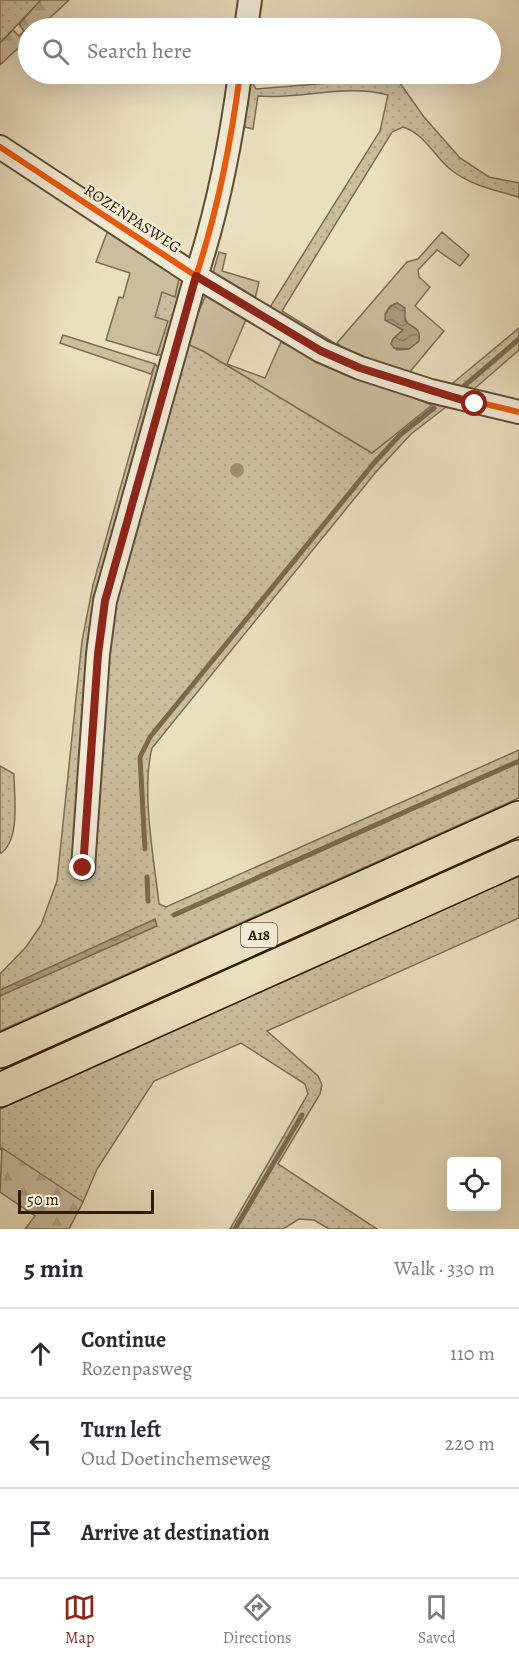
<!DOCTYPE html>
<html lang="en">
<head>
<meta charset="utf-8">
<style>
  body { margin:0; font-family:Alegreya,serif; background:#f7f7f7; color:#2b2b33 }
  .controls { position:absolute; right:18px; bottom:18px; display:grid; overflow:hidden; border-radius:6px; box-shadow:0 6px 24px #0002 }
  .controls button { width:54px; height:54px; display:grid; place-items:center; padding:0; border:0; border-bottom:2px solid #e1e1e2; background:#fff; color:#2b2b33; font:30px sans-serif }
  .scale { position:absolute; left:18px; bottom:15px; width:136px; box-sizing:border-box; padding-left:6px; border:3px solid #2f1d03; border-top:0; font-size:16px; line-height:21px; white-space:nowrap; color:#2f1d03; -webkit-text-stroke:4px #f1ead5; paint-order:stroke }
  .stop { position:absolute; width:18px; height:18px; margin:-14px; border:4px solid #8f2418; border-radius:50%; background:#fff }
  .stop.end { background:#8f2418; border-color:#fff; box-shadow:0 2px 6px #0008 }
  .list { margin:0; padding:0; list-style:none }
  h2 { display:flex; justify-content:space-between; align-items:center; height:78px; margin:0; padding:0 24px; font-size:26px }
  h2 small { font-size:20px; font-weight:400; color:#7c7c81 }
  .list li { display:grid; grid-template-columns:39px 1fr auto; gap:18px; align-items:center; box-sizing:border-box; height:90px; padding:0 24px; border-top:2px solid #e1e1e2 }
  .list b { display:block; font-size:22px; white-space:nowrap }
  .list p { margin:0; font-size:20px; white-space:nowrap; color:#7c7c81 }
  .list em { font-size:20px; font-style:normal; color:#7c7c81 }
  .icon { flex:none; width:33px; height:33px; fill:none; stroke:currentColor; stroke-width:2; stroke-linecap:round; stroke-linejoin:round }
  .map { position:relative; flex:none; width:519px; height:1229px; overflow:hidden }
  .search { position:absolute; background:#fff; box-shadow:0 6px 24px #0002; left:18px; right:18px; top:18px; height:66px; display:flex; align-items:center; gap:15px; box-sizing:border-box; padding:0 21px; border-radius:33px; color:#7c7c81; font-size:22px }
  .sheet { height:348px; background:#fff }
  nav { display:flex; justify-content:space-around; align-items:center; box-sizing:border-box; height:84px; border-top:2px solid #e1e1e2; background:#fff; font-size:16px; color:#7c7c81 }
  nav a { display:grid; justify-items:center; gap:3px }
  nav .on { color:#8f2418 }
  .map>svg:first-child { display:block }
  .grass { fill:url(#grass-dots); stroke:#7c6e50; stroke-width:1.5 }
  .forest { fill:url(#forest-firs); stroke:#7c6e50; stroke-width:1.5 }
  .garden { fill:#cabe9e; stroke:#7c6e50; stroke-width:1.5; fill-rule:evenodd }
  .water { fill:url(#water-waves); stroke:#796a4d; stroke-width:1.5 }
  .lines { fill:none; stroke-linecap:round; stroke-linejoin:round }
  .stream { stroke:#796a4d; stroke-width:5 }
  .minor-casing { stroke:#5e4e32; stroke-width:26 }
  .highway-casing { stroke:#2f1d03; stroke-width:36 }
  .minor { stroke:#f1ead5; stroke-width:22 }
  .highway { stroke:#eadfbe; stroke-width:33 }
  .cycleway-casing { stroke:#f1ead5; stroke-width:10 }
  .cycleway { stroke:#e8590c; stroke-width:6 }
  .tree { fill:#9d8f71 }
  .route { stroke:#8f2418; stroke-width:8 }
  .labels { text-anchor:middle; stroke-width:5; stroke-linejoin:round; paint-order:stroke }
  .shield { fill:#f1ead5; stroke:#695a42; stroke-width:1.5 }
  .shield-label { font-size:15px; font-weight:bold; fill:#2f1d03 }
  .street-label { font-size:16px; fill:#2f1d03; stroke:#f1ead5 }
</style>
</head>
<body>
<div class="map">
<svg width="519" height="1229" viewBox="0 0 519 1229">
  <defs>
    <pattern id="grass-dots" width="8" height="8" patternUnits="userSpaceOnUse" patternTransform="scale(1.5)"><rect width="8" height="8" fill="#cabe9e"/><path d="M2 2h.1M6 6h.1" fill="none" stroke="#aea386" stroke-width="1.8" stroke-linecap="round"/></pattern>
    <pattern id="forest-firs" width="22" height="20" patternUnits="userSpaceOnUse" patternTransform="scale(1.5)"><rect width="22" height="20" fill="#cabe9e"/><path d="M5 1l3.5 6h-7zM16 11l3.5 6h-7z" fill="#aea386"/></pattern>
    <pattern id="water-waves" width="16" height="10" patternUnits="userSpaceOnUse" patternTransform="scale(1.5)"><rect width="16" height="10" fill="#aa9d7e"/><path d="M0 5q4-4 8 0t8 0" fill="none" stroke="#8b7f65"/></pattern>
  </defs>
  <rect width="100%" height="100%" fill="#eadfbe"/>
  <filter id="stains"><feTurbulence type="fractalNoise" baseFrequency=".00333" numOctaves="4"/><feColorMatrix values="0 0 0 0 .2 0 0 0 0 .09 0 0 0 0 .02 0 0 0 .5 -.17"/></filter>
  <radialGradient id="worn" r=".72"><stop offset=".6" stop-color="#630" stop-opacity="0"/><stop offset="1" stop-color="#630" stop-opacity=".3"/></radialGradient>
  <g class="grass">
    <polygon points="0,0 41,0 0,43"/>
    <path d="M248,74h5l-1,8 4,7 135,-11 9,5 24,34 36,41 29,19 30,6v14c-22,-6 -50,-12 -69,-28 -17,-14 -25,-35 -47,-42l-11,5 -110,179 62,38 64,25 -55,-15 -86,-47 113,-181 8,-36c-42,-12 -89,5 -130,1l-5,33 -8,-2 -3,-6z"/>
    <polygon points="114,228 184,280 166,355 157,355 167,322 155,317 162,292"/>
    <polygon points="519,328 519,350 474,389 474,393 448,387"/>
    <path d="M284,337l235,85 -73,-15 -35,27 -35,38 -224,276c-11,43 2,111 7,156l7,3 353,-157v48l-519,233v-57l26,-27 15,-22 16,-44 25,-240 11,-56 62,-221 6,8 -54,266 78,-295 18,8 169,102 26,-24 -65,-62 -52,-25z"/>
    <path d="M0,766l14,8c0,23 7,66 -14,80z"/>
    <polygon points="519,876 519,918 267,1031 318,1076 322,1085 320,1094 278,1164 377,1229 329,1229 314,1220 299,1219 283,1229 230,1229 308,1094 305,1084 241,1043 154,1081 97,1169 83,1202 0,1149 0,1109"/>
  </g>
  <g class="forest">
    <polygon points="41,0 69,0 39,28 28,28 28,39 0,65 0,43 13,30 19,36 24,31 19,24"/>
    <polygon points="2,1148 83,1202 69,1229 25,1229 35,1216 0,1192"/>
  </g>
  <g class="garden">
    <polygon points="108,230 179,279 175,297 162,292 155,317 168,321 157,355 106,340 119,297 123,298 130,273 96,262"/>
    <path d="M442,232l27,23 -9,11 -23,-16 -19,20 1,7 11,10 -15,19 29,25 -36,43 -64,-25 -7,-6 70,-81 11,-3zM397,303l11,21 1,25 -12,1 -6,-6 2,-5 10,-9 -18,-16 5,-8z"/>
    <polygon points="219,252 226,254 222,271 259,282 255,299 212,276"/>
    <polygon points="206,295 247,317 227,364 265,378 281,342 333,367 432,405 372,453 203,351 185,343"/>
    <polygon points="63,335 155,364 151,374 60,343"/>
  </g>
  <g class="water">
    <path d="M397,303l8,5v13c8,8 16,5 14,20l-10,8 -15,-1 -3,-4 2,-5 10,-9 -18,-10c0,-9 4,-14 12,-17z"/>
    <polygon points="155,919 157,926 0,996 0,990"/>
  </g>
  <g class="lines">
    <g class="stream">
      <polyline points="463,387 519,339"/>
      <polyline points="145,849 140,757 150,737 374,463 400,435 434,408"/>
      <polyline points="147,877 148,901"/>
      <polyline points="174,915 519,761"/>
      <polyline points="235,1229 302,1115"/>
    </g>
    <defs>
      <g id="minor">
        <polyline points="246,28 250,0"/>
        <polyline points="0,147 196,276 321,351 360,368 431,391 519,412"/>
        <path d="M83,868l15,-214 7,-53 91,-325c22,-66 35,-134 44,-202"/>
      </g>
      <g id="highway">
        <polyline points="0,1051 519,818"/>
        <polyline points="0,1090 519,857"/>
      </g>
    </defs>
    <use href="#minor" class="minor-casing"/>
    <use href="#highway" class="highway-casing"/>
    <use href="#minor" class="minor"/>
    <use href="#highway" class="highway"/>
    <defs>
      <g id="cycleway">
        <polyline points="0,147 196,276 321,351 360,368 431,391 519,412"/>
        <path d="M83,868l15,-214 7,-53 91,-325c22,-66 35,-134 44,-202"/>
      </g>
    </defs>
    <use href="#cycleway" class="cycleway-casing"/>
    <use href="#cycleway" class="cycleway"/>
  </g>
  <circle class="tree" cx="237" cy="470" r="7"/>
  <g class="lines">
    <polyline class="route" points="83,868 98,654 105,601 196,276 321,351 360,368 475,404"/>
  </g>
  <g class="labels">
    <rect class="shield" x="241" y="923" width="36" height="24" rx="4.5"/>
    <g class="shield-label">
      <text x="259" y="940">A18</text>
    </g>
    <g class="street-label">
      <text transform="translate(133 218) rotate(33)" y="6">ROZENPASWEG</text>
    </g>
  </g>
  <rect width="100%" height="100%" filter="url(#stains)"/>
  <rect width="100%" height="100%" fill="url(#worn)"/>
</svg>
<div class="controls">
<button><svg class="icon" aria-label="locate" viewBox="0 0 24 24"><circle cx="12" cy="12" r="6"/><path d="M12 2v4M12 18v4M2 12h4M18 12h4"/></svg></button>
</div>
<div class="scale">50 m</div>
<div class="stop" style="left:475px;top:404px"></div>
<div class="stop end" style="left:83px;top:868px"></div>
<div class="search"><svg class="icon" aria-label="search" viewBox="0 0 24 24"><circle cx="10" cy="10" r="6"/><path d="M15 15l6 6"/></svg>Search here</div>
</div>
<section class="sheet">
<h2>5 min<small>Walk · 330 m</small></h2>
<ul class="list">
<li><svg class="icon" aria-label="ahead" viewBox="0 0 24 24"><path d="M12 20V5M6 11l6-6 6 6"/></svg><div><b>Continue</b><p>Rozenpasweg</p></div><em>110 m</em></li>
<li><svg class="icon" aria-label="left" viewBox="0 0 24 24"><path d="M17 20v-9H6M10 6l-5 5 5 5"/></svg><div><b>Turn left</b><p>Oud Doetinchemseweg</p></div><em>220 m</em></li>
<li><svg class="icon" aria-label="arrive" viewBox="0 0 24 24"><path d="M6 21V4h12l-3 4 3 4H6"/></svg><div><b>Arrive at destination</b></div></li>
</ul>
</section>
<nav>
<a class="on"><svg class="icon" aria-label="map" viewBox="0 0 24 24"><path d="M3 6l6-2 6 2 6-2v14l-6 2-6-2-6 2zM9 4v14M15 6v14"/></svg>Map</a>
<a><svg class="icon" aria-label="directions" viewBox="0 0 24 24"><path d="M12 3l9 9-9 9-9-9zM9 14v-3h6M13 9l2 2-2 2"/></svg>Directions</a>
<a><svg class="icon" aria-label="saved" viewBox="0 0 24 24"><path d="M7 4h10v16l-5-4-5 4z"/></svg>Saved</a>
</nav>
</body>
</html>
